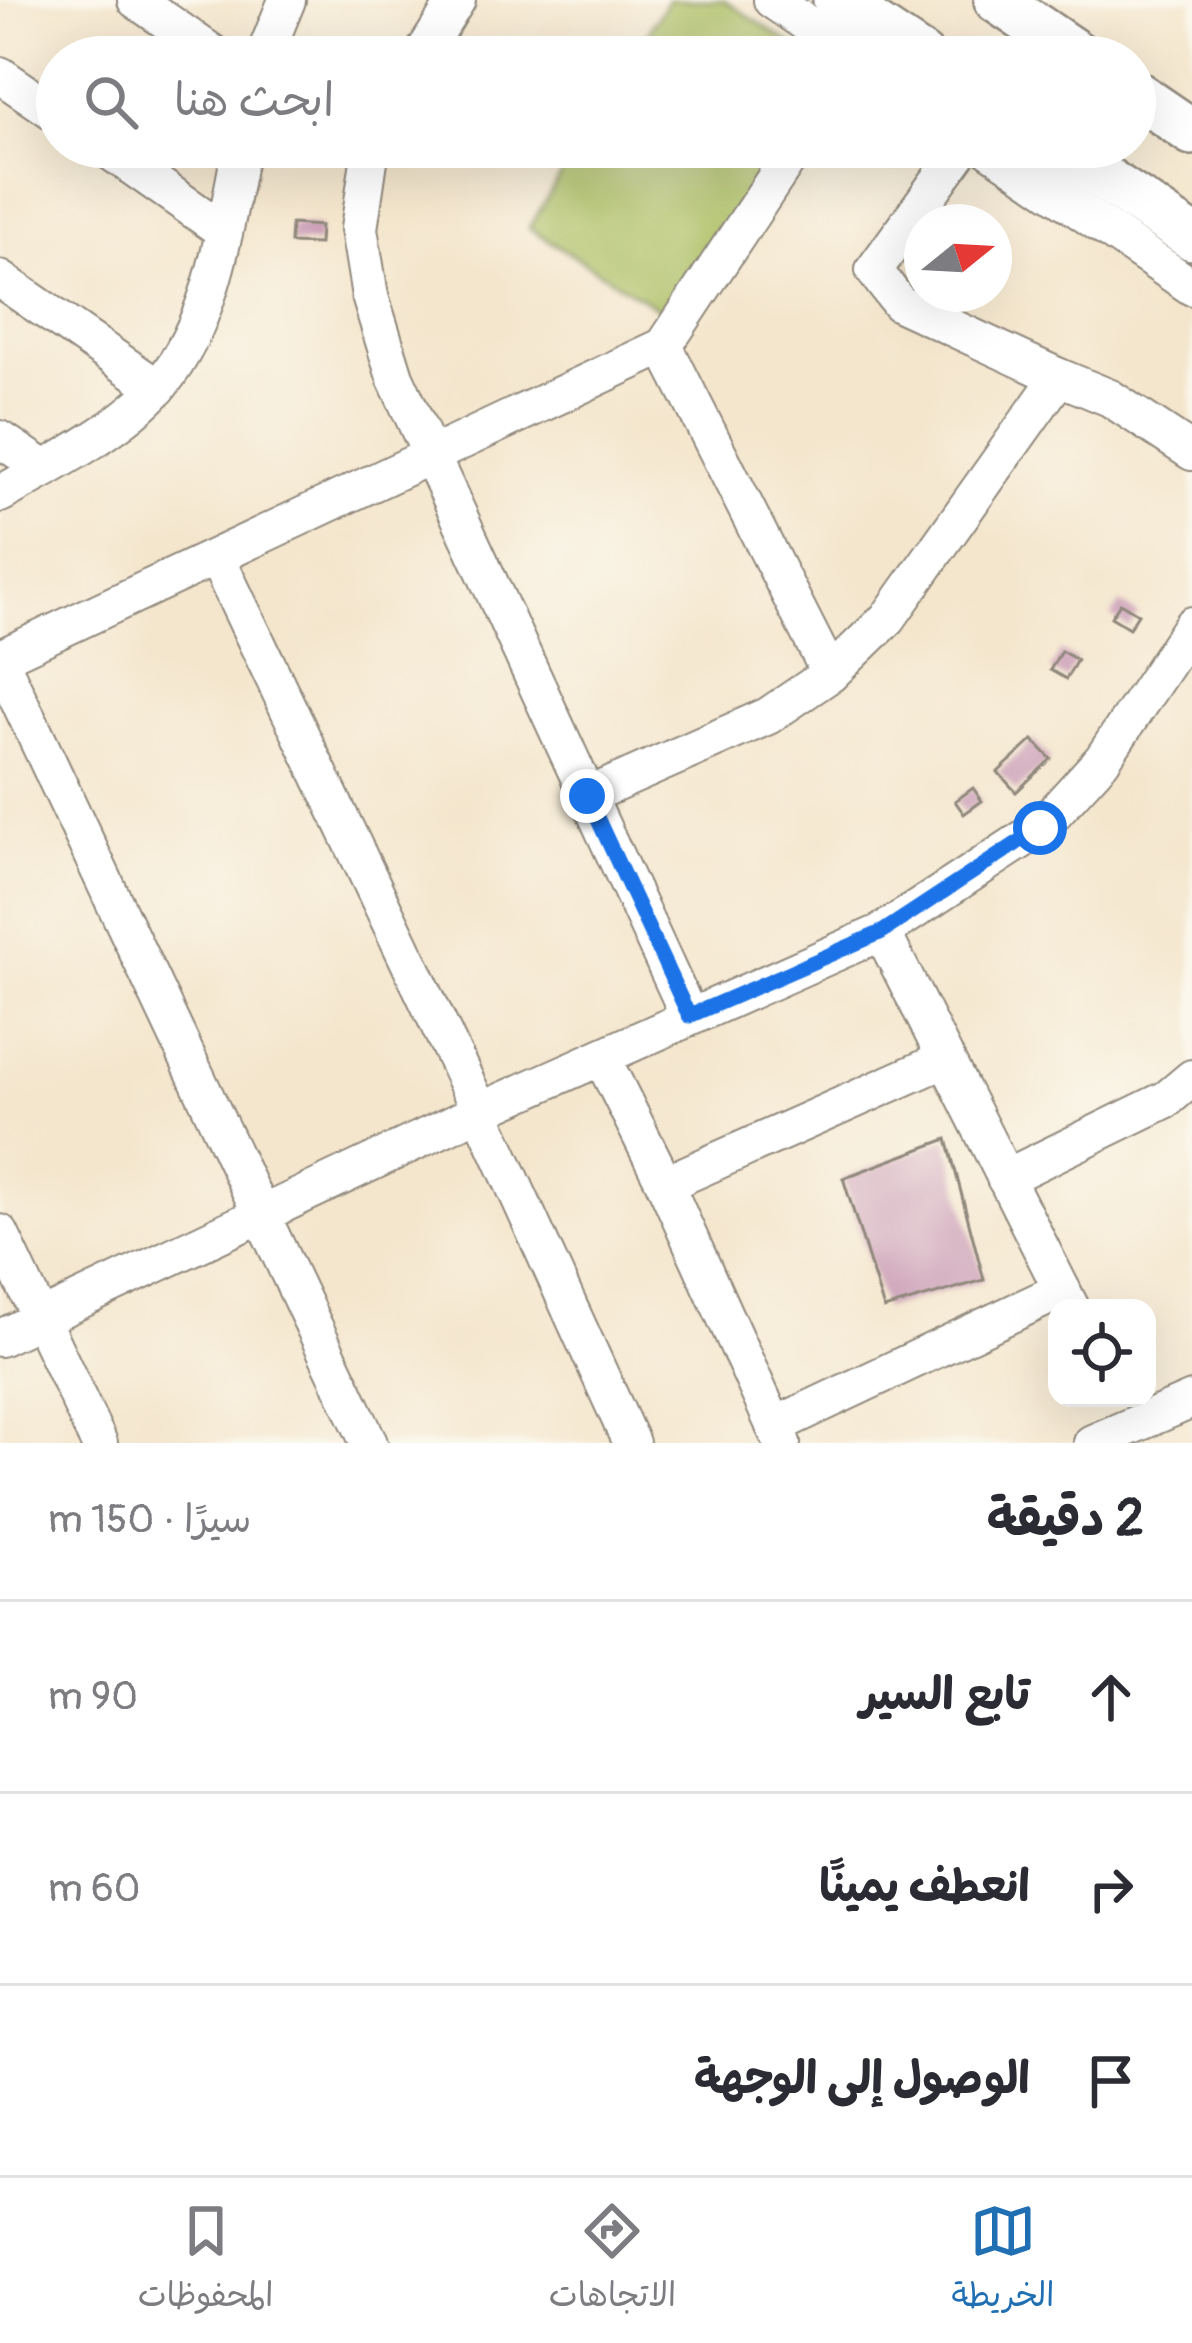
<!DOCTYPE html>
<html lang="ar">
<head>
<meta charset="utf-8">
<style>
  body { margin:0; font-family:Pangolin,"Playpen Sans Arabic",sans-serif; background:#f2f2f3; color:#2b2b33; direction:rtl }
  .controls { position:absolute; right:36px; bottom:36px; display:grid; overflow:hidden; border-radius:24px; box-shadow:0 12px 48px #0002 }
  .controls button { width:108px; height:108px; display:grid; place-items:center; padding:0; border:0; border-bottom:3px solid #e1e1e2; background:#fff; color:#2b2b33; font:60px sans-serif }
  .compass { position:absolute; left:904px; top:204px; width:108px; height:108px; border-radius:50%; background:#fff; box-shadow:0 12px 48px #0002; rotate:72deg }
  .stop { position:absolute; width:36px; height:36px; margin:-27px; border:9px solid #1a73e8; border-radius:50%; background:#fff }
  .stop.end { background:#1a73e8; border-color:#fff; box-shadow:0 3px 12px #0008 }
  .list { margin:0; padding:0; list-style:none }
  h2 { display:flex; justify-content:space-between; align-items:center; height:156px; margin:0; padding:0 48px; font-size:51px }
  h2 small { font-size:39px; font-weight:400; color:#7c7c81 }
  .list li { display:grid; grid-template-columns:78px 1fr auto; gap:36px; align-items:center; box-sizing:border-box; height:192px; padding:0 48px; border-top:3px solid #e1e1e2 }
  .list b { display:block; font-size:45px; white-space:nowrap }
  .list em { font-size:39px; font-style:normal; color:#7c7c81 }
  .icon { flex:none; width:66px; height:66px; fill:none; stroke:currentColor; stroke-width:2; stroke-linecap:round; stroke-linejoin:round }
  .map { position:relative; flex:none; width:1192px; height:1443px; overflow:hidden; direction:ltr }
  .search { position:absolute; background:#fff; box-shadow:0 12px 48px #0002; left:36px; right:36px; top:36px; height:132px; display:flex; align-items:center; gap:30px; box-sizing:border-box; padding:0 42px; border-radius:66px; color:#7c7c81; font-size:45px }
  .sheet { height:732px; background:#fff }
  nav { display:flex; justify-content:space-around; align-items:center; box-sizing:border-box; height:168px; border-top:3px solid #e1e1e2; background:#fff; font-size:33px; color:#7c7c81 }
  nav a { display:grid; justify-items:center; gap:6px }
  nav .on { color:#1f6fb2 }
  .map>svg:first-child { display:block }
  .grass { fill:#abbe62; stroke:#6b7446; stroke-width:3 }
  .building { fill:#ca9cb6 }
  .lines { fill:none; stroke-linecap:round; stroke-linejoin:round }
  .minor-casing { stroke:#90887c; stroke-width:40 }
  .major-casing { stroke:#90887c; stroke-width:50 }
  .minor { stroke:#fff; stroke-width:36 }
  .major { stroke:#fff; stroke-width:45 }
  .route { stroke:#1a73e8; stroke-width:15 }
</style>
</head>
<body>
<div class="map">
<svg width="1192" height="1443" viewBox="0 0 1192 1443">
  <rect width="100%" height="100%" fill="#fbf7ec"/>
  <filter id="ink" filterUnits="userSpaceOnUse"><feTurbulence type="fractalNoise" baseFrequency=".00833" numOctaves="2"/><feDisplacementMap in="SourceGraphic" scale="24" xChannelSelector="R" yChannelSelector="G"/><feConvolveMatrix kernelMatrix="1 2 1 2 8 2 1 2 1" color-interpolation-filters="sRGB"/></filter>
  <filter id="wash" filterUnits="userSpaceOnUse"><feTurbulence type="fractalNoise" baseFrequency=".004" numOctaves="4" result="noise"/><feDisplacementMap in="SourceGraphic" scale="48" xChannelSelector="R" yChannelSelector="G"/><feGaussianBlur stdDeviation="2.7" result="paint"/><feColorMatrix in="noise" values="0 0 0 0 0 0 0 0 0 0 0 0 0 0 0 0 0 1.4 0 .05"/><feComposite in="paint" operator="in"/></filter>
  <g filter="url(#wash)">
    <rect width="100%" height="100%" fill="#f4e6cd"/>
    <g class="grass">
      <polygon points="668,0 724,0 811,57 633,57"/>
      <polygon points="578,147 783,147 669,315 529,228"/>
    </g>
    <g id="blocks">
      <g class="building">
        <polygon points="291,224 320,226 319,244 290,243"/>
        <polygon points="1120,603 1138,614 1129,628 1111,617"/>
        <polygon points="1061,651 1077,660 1066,679 1050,670"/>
        <polygon points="1033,740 1051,759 1016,792 998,772"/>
        <polygon points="973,788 982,801 964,814 955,801"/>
        <polygon points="947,1139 984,1280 884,1309 843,1178"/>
      </g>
    </g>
  </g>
  <g filter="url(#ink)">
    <use href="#blocks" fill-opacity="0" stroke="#90887c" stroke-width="3"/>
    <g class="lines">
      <defs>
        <g id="minor">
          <polyline points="136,0 218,57"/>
          <polyline points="772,0 856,57"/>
          <polyline points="264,57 287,0"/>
          <polyline points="421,57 457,0"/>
          <polyline points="0,75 57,114"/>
          <polyline points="104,147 224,231"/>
          <polyline points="371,147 359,229 370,296 395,377 689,1016"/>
          <polyline points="963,147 874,270 899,303 1059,377"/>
          <polyline points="987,147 1192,287"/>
          <polyline points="0,279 158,388"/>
          <polyline points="664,346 830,674"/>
          <polyline points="0,439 45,469"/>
          <path d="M0,494c50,-28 124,-66 161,-110 53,-65 64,-158 80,-237"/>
          <polyline points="217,559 480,1111 631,1443"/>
          <polyline points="0,658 664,346 796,147"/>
          <polyline points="0,660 369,1443"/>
          <polyline points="587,796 768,716 830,674 888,618 1059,377 1110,398 1192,452"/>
          <polyline points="882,932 1071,1308"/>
          <polyline points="602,1058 665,1184 782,1443"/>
          <polyline points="1005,1178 1167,1099 1192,1078"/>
          <polyline points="665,1184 946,1059"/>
          <polyline points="0,1233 99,1443"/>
          <polyline points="0,1338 480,1111 882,932 1040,828 1102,760 1192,625"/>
          <polyline points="774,1426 1062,1290"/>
          <polyline points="1092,1443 1192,1400"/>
        </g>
        <g id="major">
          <polyline points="836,0 922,57"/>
          <polyline points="997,0 1081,57"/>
          <polyline points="1135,93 1192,132"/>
          <polyline points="1057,147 1192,237"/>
        </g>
      </defs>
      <use href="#minor" class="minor-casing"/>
      <use href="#major" class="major-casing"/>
      <use href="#minor" class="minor"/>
      <use href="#major" class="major"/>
    </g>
  </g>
  <g class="lines" filter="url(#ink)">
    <polyline class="route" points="587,796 689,1016 882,932 1040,828"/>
  </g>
</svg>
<div class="controls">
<button><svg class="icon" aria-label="locate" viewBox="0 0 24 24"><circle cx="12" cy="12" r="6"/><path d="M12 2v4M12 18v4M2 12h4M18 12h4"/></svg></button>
</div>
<svg class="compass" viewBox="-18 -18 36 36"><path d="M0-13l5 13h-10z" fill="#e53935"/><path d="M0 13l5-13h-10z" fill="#7c7c81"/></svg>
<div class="stop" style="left:1040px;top:828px"></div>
<div class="stop end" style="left:587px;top:796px"></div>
<div class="search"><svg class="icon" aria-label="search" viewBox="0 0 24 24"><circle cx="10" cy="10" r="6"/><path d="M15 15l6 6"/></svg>ابحث هنا</div>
</div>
<section class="sheet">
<h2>2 دقيقة<small>سيرًا · 150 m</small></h2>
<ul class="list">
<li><svg class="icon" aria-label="ahead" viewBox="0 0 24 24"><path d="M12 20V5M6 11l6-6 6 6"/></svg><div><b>تابع السير</b></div><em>90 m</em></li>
<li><svg class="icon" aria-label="right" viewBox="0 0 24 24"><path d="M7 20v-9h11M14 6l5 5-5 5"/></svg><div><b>انعطف يمينًا</b></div><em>60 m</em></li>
<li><svg class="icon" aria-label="arrive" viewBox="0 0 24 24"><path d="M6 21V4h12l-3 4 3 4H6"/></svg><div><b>الوصول إلى الوجهة</b></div></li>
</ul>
</section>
<nav>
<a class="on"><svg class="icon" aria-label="map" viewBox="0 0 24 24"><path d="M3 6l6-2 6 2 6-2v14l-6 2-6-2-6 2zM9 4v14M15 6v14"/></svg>الخريطة</a>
<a><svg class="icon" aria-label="directions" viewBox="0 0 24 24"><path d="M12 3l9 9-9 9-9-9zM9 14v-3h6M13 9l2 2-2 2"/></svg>الاتجاهات</a>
<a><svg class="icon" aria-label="saved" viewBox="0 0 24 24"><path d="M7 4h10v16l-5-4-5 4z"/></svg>المحفوظات</a>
</nav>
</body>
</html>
